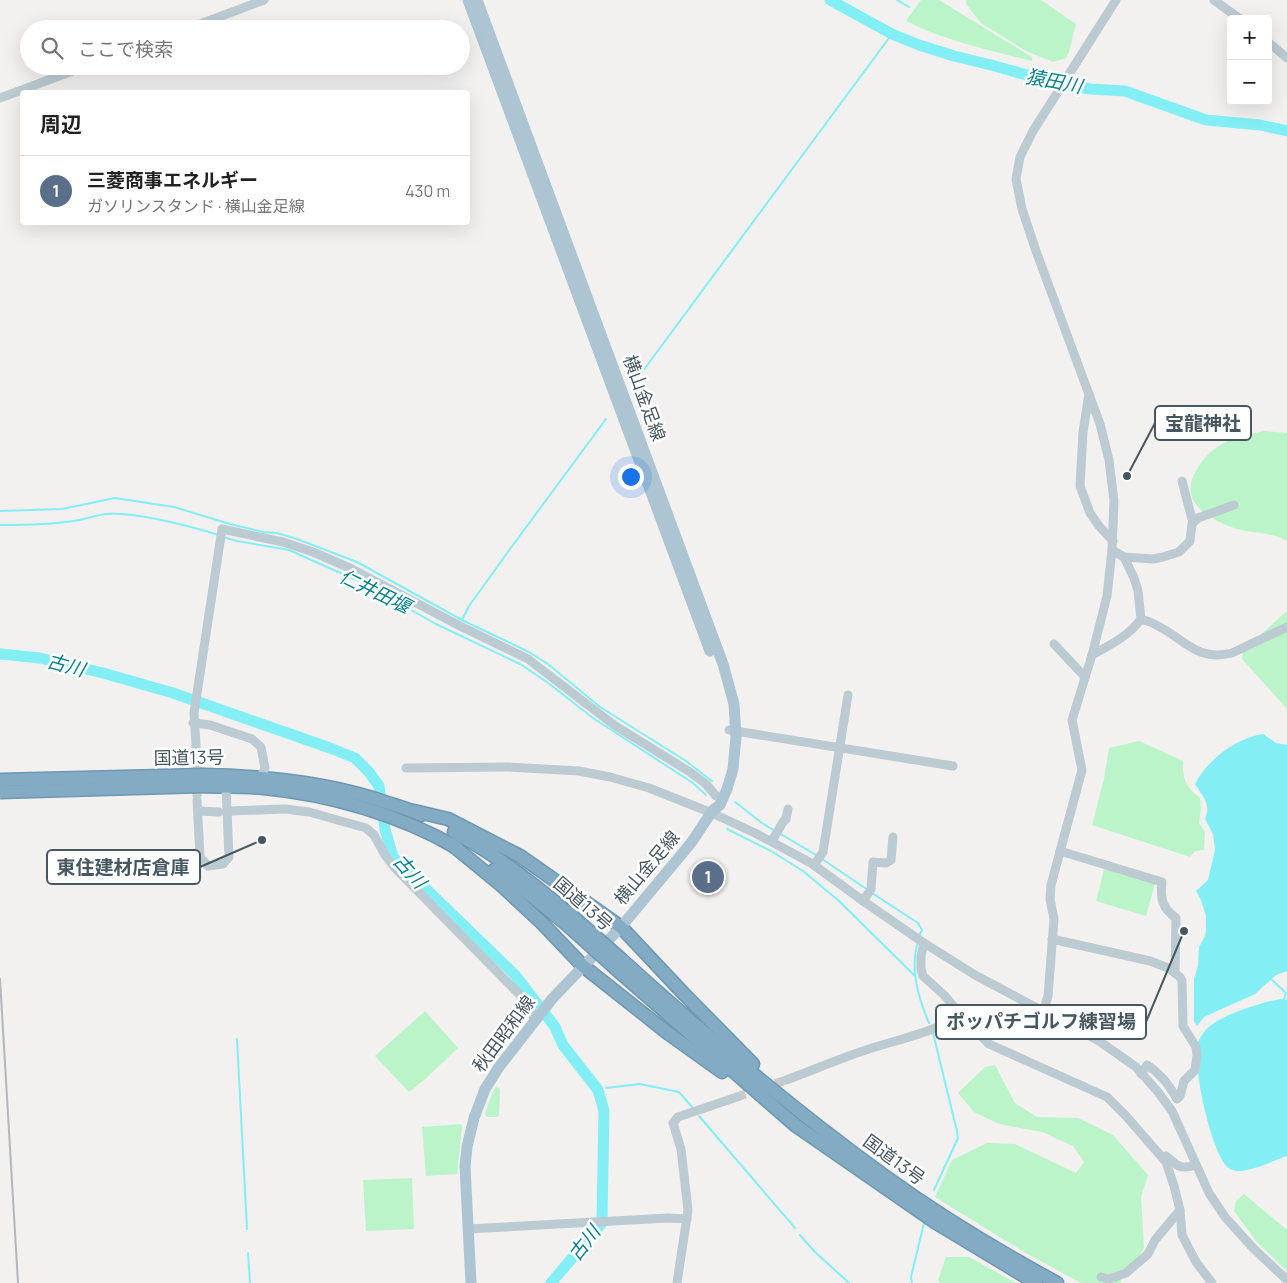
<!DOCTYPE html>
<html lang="ja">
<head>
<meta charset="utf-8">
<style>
  body { margin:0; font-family:Manrope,"Noto Sans JP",sans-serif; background:#f6f6f6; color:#222 }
  .controls { position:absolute; right:15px; top:15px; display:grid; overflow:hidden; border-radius:5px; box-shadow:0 5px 20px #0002 }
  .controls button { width:45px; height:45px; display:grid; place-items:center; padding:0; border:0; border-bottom:1px solid #e0e0e0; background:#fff; color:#222; font:25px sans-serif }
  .you { position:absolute; left:630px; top:476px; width:18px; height:18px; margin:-12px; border:4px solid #fff; border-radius:50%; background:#1a73e8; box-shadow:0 0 0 8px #1a73e833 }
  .badge { display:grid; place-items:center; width:32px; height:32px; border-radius:50%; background:#0694f7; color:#fff; font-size:16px; font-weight:700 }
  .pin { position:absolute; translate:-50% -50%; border:2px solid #fff; box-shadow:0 1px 5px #0006 }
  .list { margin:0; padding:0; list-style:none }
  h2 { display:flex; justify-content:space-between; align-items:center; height:65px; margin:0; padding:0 20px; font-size:21px }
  h2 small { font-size:16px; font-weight:400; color:#767676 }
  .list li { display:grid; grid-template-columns:32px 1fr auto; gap:15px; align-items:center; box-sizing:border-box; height:70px; padding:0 20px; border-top:1px solid #e0e0e0 }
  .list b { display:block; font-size:19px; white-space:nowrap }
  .list p { margin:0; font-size:16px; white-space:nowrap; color:#767676 }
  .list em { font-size:16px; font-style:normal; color:#767676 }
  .icon { flex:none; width:28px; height:28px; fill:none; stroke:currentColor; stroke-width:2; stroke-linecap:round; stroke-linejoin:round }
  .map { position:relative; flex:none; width:1287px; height:1283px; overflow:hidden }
  .search { position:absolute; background:#fff; box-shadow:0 5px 20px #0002; left:20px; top:20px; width:450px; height:55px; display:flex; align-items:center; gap:12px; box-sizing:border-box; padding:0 18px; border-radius:28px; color:#767676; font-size:19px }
  .panel { position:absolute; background:#fff; box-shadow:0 5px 20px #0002; left:20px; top:90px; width:450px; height:135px; border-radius:5px }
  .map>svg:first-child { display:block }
  .green { fill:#bbf4c8 }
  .water { fill:#83eff5 }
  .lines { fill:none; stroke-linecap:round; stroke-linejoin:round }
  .stream { stroke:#83eff5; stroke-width:2 }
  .river { stroke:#83eff5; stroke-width:11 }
  .minor-tunnel { stroke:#c8cacc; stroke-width:9; stroke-dasharray:9 4.5; stroke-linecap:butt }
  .highway-casing { stroke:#6e97b0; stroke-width:15 }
  .minor { stroke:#bccad1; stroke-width:9 }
  .major { stroke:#adc5d2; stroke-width:11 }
  .highway { stroke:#83acc4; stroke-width:12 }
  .rail { stroke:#b2b7bb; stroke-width:2 }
  .highway-bridge-casing { stroke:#6e97b0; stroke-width:15; stroke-linecap:butt }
  .highway-bridge { stroke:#83acc4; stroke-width:12 }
  .labels { text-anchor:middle; stroke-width:5; stroke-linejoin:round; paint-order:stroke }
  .street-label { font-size:18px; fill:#465760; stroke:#fff }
  .water-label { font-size:19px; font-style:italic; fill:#057f87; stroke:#fff }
  .leader { fill:none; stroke:#465760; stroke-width:2 }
  .callout-dot { fill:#465760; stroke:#fff; stroke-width:2 }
  .callout { fill:#fff; stroke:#465760; stroke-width:2 }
  .callout-label { font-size:19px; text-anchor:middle; font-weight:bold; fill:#465760 }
</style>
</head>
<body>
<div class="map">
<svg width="1287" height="1283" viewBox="0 0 1287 1283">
  <rect width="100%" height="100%" fill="#f3f0f0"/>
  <g class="green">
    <path d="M921,0h18l93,57v4c-43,-11 -87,-20 -126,-40z"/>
    <polygon points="966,0 1041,0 1076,24 1069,52 1066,58 1053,62 1026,51 981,23 966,4"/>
    <path d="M1265,431l22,2v108c-17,-10 -38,-7 -56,-14 -26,-10 -53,-27 -34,-58 17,-28 39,-32 68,-38z"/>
    <polygon points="1287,611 1287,709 1242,659 1244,645 1259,636"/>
    <path d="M1139,741l44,20c-1,18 3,26 17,37l1,10 -2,15 6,9 -1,18 -9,1 -5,6 -98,-32 12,-46 5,-31z"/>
    <polygon points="1105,865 1156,880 1146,916 1096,901"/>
    <polygon points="425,1011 458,1048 424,1080 409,1092 375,1056"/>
    <polygon points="995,1065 1015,1103 1037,1117 1078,1118 1113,1135 1148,1175 1141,1197 1144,1248 1133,1267 1115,1272 1122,1283 1081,1283 1024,1252 935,1197 952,1160 987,1143 1015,1144 1076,1173 1084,1162 1073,1146 1042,1132 999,1124 974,1112 958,1093 985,1067"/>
    <polygon points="496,1086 500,1089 499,1115 497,1117 487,1117 485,1114 490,1099"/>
    <polygon points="461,1124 462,1127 457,1174 426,1176 422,1127"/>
    <polygon points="412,1178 414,1229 366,1231 363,1180"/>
    <polygon points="1244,1194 1287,1230 1287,1271 1256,1241 1234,1211 1236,1201"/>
    <polygon points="946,1257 969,1257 1016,1283 940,1283 938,1280"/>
  </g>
  <g class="water">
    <path d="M1263,734l13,9 11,2v226l-11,4 -21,19 -51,23 -7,9 -3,-5v-42l4,-13 1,-19 6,-11 1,-6v-14l-5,-16 -5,-9 12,-11 7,-30 -2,-16 -8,-15c7,-15 -3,-23 -10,-35 12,-24 41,-46 68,-50z"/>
    <path d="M1281,999l6,1v156c-13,4 -42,19 -55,14 -20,-7 -39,-104 -35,-125 1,-5 5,-10 8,-14 11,-15 58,-29 76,-32z"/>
  </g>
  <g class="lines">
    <g class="stream">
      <polyline points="897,0 909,7"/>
      <polyline points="637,379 892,34"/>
      <polyline points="0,511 62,509 115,498 174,507 230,524 263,532 277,533 297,539 357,562 462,620 529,652 548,664 600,707 686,761 712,781"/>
      <path d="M0,525c24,0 49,0 73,-4 11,-1 22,-6 33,-7 31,-2 83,12 113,21"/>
      <polyline points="223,537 237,541 289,550 363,583 436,624 520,664 547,682 593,718 693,783 706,795"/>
      <polyline points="462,620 469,606 510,549 606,419"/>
      <polyline points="735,802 762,823 775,831"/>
      <polyline points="727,829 771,851 803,871 839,901 915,976"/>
      <polyline points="779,833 816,855"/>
      <polyline points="822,859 868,890"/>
      <polyline points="872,893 918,923 922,930 920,934"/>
      <path d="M917,945c-7,26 2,54 12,78"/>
      <polyline points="1272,980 1286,993 1284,999"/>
      <polyline points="933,1033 957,1131 958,1138 934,1190"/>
      <polyline points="237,1039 247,1229"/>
      <polyline points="606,1088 640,1084 679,1092 693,1108"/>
      <polyline points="598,1090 600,1089"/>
      <polyline points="699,1116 795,1228"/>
      <polyline points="800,1235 814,1251 849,1283"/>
      <polyline points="248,1253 250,1283"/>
      <polyline points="912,1283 911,1277 924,1223"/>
    </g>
    <g class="river">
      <polyline points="830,0 892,34 919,45 954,56 991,65 1059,84 1090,89 1125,91 1206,120 1260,125 1287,131"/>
      <polyline points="0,654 40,658 103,673 173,693 330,748 355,758 369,772 379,786 385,829 393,857 516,976 555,1027 563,1045 598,1090 604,1111 602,1217 601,1224 551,1283"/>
    </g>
    <g class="minor-tunnel">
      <polyline points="197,761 197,800"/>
      <polyline points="737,1097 786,1080"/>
    </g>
    <defs>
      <g id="highway">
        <path d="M203,775c62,1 123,7 182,27 12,4 24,7 36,13"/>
        <path d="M202,786c20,1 41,0 62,2 65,6 137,27 193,60"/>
        <polyline points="414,811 448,819 520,856 621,927 684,994 753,1064"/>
        <path d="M454,832c44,24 80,52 118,84"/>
        <polyline points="451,844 501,885 541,922 583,966 669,1034 722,1072"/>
        <polyline points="494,870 523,889 566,924"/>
        <path d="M622,960c84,76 171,150 264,217 54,39 112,74 171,106"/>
        <polyline points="615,968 795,1125 935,1222 1036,1283"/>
      </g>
    </defs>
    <use href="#highway" class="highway-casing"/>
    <g class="minor">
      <polyline points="1214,0 1240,19"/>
      <polyline points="187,29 264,0"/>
      <polyline points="1268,42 1287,58"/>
      <polyline points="0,98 86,66"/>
      <polyline points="1089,394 1083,432 1080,486 1090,513 1099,526 1113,541"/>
      <polyline points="1182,481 1193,523"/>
      <polyline points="1124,557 1153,559 1163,557 1179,552 1190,541 1192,524 1198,518 1234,505"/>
      <path d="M1141,619c5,2 11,3 15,6 28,13 39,37 76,28l55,-26"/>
      <polyline points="1054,644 1085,677"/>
      <path d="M1092,655c18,-10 37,-19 49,-36l-3,-28 -4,-13 -10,-21 -12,-7"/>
      <polyline points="193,723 210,725 252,739 261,747 265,768 261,777"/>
      <polyline points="729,730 953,766"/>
      <polyline points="197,761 194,713 222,529 283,542 313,552 352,569 460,626 528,659 614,725 690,772 706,784 716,796"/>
      <polyline points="406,768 508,767 579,771 610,777 649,788 712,813 755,833 811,863 866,903 924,943 975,975 1099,1041 1136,1067 1158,1092 1172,1111 1209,1193 1225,1217 1253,1248 1287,1280"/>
      <polyline points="197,800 200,857 208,866 223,864 229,857 226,787"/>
      <polyline points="198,811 219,812"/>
      <polyline points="230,811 285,809 309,812 366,828 374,835 385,855 395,868 522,997 531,1008 534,1021"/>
      <polyline points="772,841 783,822 786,819 788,809"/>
      <path d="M1060,851l102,31c-2,16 0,26 14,36l-1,55"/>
      <polyline points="814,865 823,852 848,695"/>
      <polyline points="863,901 871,889 873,862 886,863 891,860 893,837"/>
      <path d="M1052,939l98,22 18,7 12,9 2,4 1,45 13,21 1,8 -2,15 -11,11 -4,15 -3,3c-8,-14 -16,-25 -30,-34l-6,9"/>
      <polyline points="1043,1012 1048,996 1054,919 1050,899 1051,885 1082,770 1072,720 1092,655 1107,596 1112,550 1114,501 1109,460 1100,424 1036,251 1022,209 1016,179 1020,157 1033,131 1116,0"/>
      <polyline points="960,1014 989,1044 1107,1097 1126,1116 1166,1162 1174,1186 1180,1210 1182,1235 1196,1262 1212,1283"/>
      <path d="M786,1080c27,-10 53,-21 80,-30 26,-9 75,-19 94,-36l-16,-19 -21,-19 -2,-7v-13l3,-13"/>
      <path d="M1163,1157l3,-1c12,10 13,14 30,9"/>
      <polyline points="468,1229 668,1218 687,1219"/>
      <polyline points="1101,1277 1109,1279 1126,1273 1148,1254 1155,1240 1180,1210"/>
      <polyline points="677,1283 688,1210 681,1149 673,1123 678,1117 737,1097"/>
    </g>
    <g class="major">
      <polyline points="468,0 710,651"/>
      <polyline points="471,1283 465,1167 467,1147 474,1118 485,1089 499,1067 552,999 621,927 691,843 713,810 720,805 727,789 733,769 736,737 734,704 723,664 477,0"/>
    </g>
    <use href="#highway" class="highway"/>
    <polyline class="rail" points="0,979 18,1283"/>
    <defs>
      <g id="highway-bridge">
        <polyline points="0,780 203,775"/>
        <polyline points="0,792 202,786"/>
        <polyline points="572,916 622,960"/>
        <polyline points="566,924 615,968"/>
      </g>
    </defs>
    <use href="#highway-bridge" class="highway-bridge-casing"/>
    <use href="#highway-bridge" class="highway-bridge"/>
  </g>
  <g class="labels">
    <g class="street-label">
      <text transform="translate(644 398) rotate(70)" y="6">横山金足線</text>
      <text transform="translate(189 758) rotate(-1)" y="6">国道13号</text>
      <text transform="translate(647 868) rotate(-50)" y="6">横山金足線</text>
      <text transform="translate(583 904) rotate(41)" y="6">国道13号</text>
      <text transform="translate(504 1034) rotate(-53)" y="6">秋田昭和線</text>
      <text transform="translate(894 1160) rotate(36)" y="6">国道13号</text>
    </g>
    <g class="water-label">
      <text transform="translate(1054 81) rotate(11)" y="7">猿田川</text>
      <text transform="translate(375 591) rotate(26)" y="7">仁井田堰</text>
      <text transform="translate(66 665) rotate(15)" y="7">古川</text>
      <text transform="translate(410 871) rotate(48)" y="7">古川</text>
      <text transform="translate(584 1243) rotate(-52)" y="7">古川</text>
    </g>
  </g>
  <path class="leader" d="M1127 476L1155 423M262 840L200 867M1184 931L1146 1022"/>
  <g class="callout-dot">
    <circle cx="1127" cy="476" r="5"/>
    <circle cx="262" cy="840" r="5"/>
    <circle cx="1184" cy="931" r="5"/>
  </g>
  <g class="callout">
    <rect x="1155" y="406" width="96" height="34" rx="5"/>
    <rect x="47" y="850" width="153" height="34" rx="5"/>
    <rect x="936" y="1005" width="210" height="34" rx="5"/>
  </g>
  <g class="callout-label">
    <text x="1203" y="430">宝龍神社</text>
    <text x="123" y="874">東住建材店倉庫</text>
    <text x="1041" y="1028">ポッパチゴルフ練習場</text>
  </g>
</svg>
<div class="controls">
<button>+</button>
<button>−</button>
</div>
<div class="you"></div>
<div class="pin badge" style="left:708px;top:877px;background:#5c6f8a">1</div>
<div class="search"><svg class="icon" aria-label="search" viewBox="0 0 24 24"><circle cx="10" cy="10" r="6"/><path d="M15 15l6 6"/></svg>ここで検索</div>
<section class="panel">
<h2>周辺<small></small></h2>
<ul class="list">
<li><span class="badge" style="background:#5c6f8a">1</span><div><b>三菱商事エネルギー</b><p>ガソリンスタンド · 横山金足線</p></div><em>430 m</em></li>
</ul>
</section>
</div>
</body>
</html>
